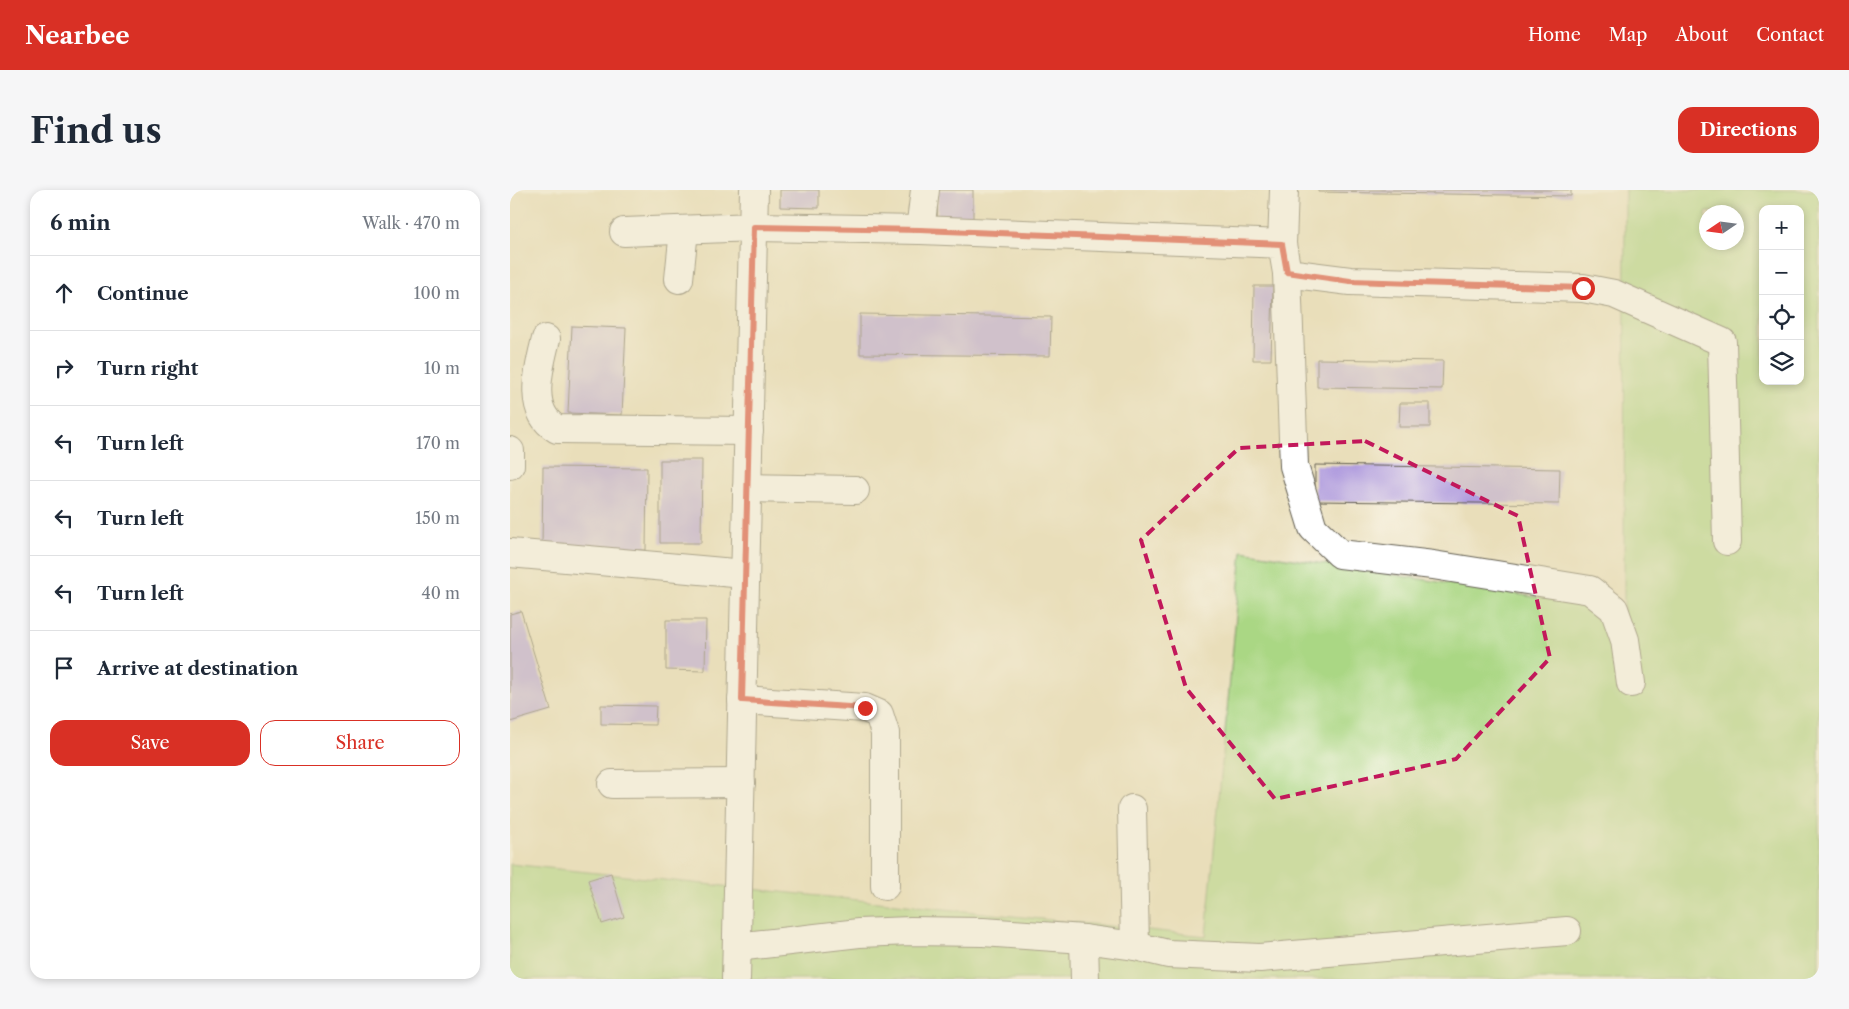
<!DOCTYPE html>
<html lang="en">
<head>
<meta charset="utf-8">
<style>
  body { margin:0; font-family:"Libre Caslon Text",serif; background:#f6f6f7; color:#1f2937 }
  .controls { position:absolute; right:15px; top:15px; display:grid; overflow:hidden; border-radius:10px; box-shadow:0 2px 8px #0003 }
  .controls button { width:45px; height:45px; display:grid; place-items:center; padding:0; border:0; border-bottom:1px solid #e0e1e3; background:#fff; color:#1f2937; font:25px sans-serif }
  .compass { position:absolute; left:1189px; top:15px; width:45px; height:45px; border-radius:50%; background:#fff; box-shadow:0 2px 8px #0003; rotate:257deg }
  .stop { position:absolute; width:15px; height:15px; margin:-11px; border:4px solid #d93025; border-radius:50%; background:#fff }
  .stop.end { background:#d93025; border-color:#fff; box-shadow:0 1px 5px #0008 }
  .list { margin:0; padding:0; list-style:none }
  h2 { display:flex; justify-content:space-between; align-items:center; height:65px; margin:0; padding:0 20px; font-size:21px }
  h2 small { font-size:16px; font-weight:400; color:#747a83 }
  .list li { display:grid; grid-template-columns:32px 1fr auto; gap:15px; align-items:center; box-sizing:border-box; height:75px; padding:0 20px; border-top:1px solid #e0e1e3 }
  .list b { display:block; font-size:19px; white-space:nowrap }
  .list em { font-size:16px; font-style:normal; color:#747a83 }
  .actions { display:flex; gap:10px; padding:15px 20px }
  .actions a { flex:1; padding:11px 0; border:1px solid #d93025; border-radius:15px; text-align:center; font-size:18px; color:#d93025 }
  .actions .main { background:#d93025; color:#fff }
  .icon { flex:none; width:28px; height:28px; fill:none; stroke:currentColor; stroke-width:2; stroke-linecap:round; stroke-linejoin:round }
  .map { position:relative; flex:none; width:1309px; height:789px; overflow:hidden; border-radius:15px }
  header { display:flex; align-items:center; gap:30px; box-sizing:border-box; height:70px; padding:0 25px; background:#d93025; color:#fff }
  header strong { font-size:24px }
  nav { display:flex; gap:28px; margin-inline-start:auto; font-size:18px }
  .intro { display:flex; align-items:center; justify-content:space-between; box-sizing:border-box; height:120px; padding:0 30px }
  h1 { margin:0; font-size:35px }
  .button { padding:12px 22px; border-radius:15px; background:#d93025; color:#fff; font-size:18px; font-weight:700 }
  main { display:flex; gap:30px; padding:0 30px }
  aside { flex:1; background:#fff; border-radius:15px; box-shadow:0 2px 8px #0003 }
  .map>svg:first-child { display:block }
  .green { fill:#aad784; stroke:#637a50; fill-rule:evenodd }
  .building { fill:#b19ddf }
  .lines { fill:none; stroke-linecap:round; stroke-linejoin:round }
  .minor-casing { stroke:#646053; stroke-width:30 }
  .major-casing { stroke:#646053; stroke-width:30 }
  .minor { stroke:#fff; stroke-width:28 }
  .major { stroke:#fff; stroke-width:28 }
  .route { stroke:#d93025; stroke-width:6 }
  .marked { fill:none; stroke:#c2185b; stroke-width:4; stroke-dasharray:10 6; stroke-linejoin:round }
</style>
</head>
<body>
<header>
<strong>Nearbee</strong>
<nav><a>Home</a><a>Map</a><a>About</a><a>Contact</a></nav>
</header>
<div class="intro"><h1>Find us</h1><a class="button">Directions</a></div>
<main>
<aside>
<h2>6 min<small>Walk · 470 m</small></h2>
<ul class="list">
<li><svg class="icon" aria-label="ahead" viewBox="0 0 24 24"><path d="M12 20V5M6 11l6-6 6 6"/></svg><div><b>Continue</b></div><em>100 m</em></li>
<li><svg class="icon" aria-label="right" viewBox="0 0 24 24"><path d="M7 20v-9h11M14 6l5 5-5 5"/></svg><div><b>Turn right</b></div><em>10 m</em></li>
<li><svg class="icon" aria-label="left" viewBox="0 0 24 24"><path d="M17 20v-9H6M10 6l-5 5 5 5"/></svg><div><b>Turn left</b></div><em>170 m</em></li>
<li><svg class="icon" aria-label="left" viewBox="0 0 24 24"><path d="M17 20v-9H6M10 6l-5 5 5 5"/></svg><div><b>Turn left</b></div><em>150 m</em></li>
<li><svg class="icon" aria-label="left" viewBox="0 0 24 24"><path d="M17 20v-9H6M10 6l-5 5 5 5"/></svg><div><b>Turn left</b></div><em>40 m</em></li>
<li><svg class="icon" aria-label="arrive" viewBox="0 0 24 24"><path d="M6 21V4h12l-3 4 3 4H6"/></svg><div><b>Arrive at destination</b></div></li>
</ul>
<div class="actions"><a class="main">Save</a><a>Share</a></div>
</aside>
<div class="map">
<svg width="1309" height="789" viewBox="0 0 1309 789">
  <rect width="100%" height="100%" fill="#fbf7ec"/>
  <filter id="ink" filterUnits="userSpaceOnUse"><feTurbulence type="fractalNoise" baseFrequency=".02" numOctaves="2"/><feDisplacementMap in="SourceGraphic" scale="10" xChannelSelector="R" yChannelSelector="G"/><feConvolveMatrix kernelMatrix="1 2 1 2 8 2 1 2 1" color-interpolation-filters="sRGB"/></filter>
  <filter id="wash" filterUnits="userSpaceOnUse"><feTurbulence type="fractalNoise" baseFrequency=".0096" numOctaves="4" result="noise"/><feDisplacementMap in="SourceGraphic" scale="20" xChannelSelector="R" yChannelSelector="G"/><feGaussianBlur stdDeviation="1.12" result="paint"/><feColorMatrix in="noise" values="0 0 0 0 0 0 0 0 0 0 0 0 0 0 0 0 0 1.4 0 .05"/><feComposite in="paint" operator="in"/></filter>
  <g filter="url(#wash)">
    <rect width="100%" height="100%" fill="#e9deba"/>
    <path class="green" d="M1115,0h194v789h-1309v-115l696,72 36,-385 382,60zM1253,19h37v172h-37zM1196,22h30v30h-30z"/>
    <g id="blocks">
      <g class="building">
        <polygon points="270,0 309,0 309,18 270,17"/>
        <polygon points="428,0 463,0 463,32 427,32"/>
        <polygon points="808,0 1061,0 1061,6 808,2"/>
        <polygon points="744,96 763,96 761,170 743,170"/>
        <polygon points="350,124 541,127 540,166 350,164"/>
        <polygon points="62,136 116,138 112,225 58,223"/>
        <polygon points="807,169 933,171 932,199 807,197"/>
        <polygon points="890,213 920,213 920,237 889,237"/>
        <polygon points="150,270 192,270 191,353 150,353"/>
        <polygon points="805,275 1050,279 1049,314 805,311"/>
        <polygon points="33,277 137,278 136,360 32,359"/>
        <polygon points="11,421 41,520 0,532 0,424"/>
        <polygon points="156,430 196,430 195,481 156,480"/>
        <polygon points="91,515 146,516 145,535 91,534"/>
        <polygon points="101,683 114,727 92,734 78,690"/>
      </g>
    </g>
  </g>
  <g filter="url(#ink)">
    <use href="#blocks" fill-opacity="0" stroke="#646053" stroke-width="1"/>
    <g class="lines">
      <defs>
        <g id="minor">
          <polyline points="410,40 415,0"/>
          <polyline points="114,42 244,37 410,40 772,54 777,83 840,91 1073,98 1104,104 1212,152 1217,351"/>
          <polyline points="772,54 774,0"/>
          <polyline points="777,83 784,276 803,338 830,364 923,375 1080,400 1104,419 1115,450 1121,493"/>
          <polyline points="169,89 174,40"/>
          <path d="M36,149c-7,29 -20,72 11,90l192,2"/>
          <polyline points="0,275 0,261"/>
          <polyline points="237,298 345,300"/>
          <polyline points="0,363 235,384"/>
          <polyline points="232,510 355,518 369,524 375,543 375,696"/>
          <polyline points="102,594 231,593"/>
          <polyline points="622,619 625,756"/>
          <polyline points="574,749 575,789"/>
          <polyline points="227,757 349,743 401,741 473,742 574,749 625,756 658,764 750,768 1057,741"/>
        </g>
        <polyline id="major" points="226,789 244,0"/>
      </defs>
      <use href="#minor" class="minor-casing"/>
      <use href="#major" class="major-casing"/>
      <use href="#minor" class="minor"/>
      <use href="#major" class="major"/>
    </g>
  </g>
  <g class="lines" filter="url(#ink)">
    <polyline class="route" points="355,518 232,510 244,37 410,40 772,54 777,82 840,91 1073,98"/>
  </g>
  <path d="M0 0H1309V789H0ZM855,251l153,75 32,142 -94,101 -181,40 -89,-111 -45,-148 98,-92z" fill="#e9deba" fill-opacity=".55" fill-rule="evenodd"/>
  <path class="marked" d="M855,251l153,75 32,142 -94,101 -181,40 -89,-111 -45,-148 98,-92z"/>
</svg>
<div class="controls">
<button>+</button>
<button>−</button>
<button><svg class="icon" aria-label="locate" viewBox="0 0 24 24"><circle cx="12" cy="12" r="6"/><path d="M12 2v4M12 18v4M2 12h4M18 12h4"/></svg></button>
<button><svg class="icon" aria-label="layers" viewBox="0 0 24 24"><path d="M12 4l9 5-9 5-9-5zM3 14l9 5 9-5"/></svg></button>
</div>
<svg class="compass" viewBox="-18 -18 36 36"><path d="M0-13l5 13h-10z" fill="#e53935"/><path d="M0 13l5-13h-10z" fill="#747a83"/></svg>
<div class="stop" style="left:1073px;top:98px"></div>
<div class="stop end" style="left:355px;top:518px"></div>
</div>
</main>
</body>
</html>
